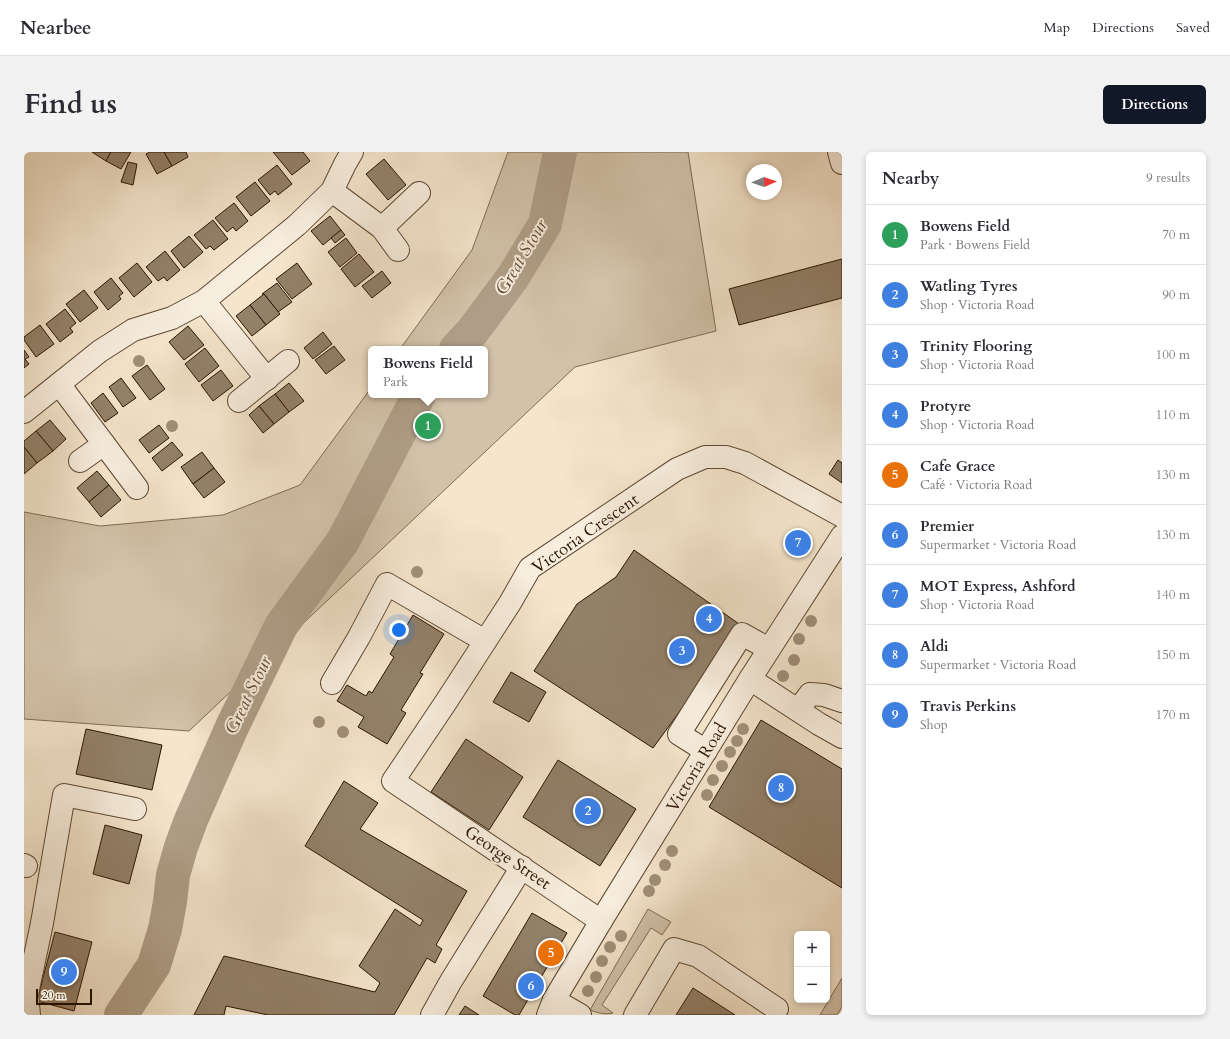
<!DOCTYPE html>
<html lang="en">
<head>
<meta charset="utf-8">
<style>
  body { margin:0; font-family:Cardo,serif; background:#f2f2f3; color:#2b2b33 }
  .controls { position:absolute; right:12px; bottom:12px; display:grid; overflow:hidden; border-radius:6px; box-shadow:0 2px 6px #0003 }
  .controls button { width:36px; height:36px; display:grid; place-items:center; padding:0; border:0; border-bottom:1px solid #e1e1e2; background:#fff; color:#2b2b33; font:20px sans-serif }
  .compass { position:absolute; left:722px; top:12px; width:36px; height:36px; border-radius:50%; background:#fff; box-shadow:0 2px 6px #0003; rotate:88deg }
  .scale { position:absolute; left:12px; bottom:10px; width:56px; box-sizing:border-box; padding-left:4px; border:2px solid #2a1500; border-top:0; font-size:11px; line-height:14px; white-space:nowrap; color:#2a1500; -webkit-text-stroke:3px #f8eede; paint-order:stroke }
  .you { position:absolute; left:375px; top:478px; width:14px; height:14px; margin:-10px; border:3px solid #fff; border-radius:50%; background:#1a73e8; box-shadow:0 0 0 6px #1a73e833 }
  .badge { display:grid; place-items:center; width:26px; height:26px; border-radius:50%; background:#111827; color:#fff; font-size:13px; font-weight:700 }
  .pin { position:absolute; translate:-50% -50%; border:2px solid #fff; box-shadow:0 1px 4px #0006 }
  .popup { position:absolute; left:344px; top:194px; width:120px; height:52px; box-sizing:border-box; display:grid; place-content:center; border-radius:6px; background:#fff; filter:drop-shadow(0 1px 3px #0005); font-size:13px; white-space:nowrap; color:#7c7c81 }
  .popup b { font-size:15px; color:#2b2b33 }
  .popup::after { content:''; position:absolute; left:50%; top:100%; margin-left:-8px; border:8px solid transparent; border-top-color:#fff }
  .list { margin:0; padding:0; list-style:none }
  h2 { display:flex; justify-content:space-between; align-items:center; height:52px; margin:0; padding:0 16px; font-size:17px }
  h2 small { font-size:13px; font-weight:400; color:#7c7c81 }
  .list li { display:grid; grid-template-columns:26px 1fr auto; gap:12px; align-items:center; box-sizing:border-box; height:60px; padding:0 16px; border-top:1px solid #e1e1e2 }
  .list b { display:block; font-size:15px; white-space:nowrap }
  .list p { margin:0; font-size:13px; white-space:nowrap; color:#7c7c81 }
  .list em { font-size:13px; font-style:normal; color:#7c7c81 }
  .map { position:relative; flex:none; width:818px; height:863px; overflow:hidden; border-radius:6px }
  header { display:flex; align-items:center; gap:24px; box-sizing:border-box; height:56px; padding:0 20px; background:#fff; border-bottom:1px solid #e1e1e2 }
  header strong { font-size:19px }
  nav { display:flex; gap:22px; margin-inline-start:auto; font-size:14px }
  .intro { display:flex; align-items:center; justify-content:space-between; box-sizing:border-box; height:96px; padding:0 24px }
  h1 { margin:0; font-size:28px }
  .button { padding:10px 18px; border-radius:6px; background:#111827; color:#fff; font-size:14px; font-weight:700 }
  main { display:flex; gap:24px; padding:0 24px }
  aside { flex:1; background:#fff; border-radius:6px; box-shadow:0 2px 6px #0003 }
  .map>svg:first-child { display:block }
  .green { fill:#d2c2a9; stroke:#7e6c54 }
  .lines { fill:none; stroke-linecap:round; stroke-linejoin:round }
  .river { stroke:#af9e87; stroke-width:34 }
  .building { fill:#93816a; stroke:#2a1500 }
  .minor-casing { stroke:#5c4933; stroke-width:24 }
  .minor { stroke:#f8eede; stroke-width:22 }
  .tree { fill:#a08f78 }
  .labels { text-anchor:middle; stroke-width:4; stroke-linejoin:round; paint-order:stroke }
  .street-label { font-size:17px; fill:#2a1500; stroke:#f8eede }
  .water-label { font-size:18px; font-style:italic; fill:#5f4c36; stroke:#f8eede }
</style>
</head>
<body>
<header>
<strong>Nearbee</strong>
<nav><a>Map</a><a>Directions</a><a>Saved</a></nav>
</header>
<div class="intro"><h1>Find us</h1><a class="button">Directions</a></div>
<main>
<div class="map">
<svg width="818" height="863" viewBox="0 0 818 863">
  <rect width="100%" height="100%" fill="#f4e5cc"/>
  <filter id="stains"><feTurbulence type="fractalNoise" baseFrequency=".005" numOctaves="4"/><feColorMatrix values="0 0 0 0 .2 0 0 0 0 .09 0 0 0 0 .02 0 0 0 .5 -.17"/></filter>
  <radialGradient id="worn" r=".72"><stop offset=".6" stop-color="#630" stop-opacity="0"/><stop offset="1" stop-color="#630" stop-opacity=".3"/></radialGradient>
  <g class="green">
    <polygon points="484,0 664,0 692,179 551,215 165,579 0,567 0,360 76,374 199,363 276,333 347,236 347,243 461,243 461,197 376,197 448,98"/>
    <path d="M624,757l23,13 -9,13 -11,-7 -49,77 11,8c-8,2 -15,0 -23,-3z"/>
    <polygon points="818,826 818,855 813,863 796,863"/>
  </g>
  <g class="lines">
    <g class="river">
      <polyline points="432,197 448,180 489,125 521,72 536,0"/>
      <polyline points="97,863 130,813 141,777 146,750 149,723 157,695 167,668 208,575 257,474 319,389 395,243"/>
    </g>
  </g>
  <g class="building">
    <polygon points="68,0 87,0 82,9"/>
    <polygon points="87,0 107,0 97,17 82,9"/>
    <polygon points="126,0 140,0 148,14 133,22 122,2"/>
    <polygon points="140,0 162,0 164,5 148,14"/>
    <polygon points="249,0 279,0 286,9 268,23"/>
    <polygon points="360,7 382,33 364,48 342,22"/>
    <polygon points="104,10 113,12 109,33 97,30"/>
    <polygon points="253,13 268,32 254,43 251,39 246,43 234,28"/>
    <polygon points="231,30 246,49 227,64 212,45"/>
    <polygon points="210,51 224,69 212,79 209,75 203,80 191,66"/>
    <polygon points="306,64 317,78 299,93 287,79"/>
    <polygon points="189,68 204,87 190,98 186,94 182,97 170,83"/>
    <polygon points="317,78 321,83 311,91 307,86"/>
    <polygon points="165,84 179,100 160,116 147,99"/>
    <polygon points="322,86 333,101 316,115 304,100"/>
    <polygon points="141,99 156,118 143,129 140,125 134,129 122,115"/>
    <polygon points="335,102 350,120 331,135 317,117"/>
    <polygon points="818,107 818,146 715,173 705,137"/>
    <polygon points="113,111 128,130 110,145 95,126"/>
    <polygon points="273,111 288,132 268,147 252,127"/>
    <polygon points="358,119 367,131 348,146 338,134"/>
    <polygon points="87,126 99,141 95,144 97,147 84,158 70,140"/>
    <polygon points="253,131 268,150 254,160 240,142 238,142"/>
    <polygon points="60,138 74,156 56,170 42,152"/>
    <polygon points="240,142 256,162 242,173 226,153"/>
    <polygon points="226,153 242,173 228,184 212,164"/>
    <polygon points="41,157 52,171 46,176 49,180 36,190 22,172"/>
    <polygon points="16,173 30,192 12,205 0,188 0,185"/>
    <polygon points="164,174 180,193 160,208 145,190"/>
    <polygon points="299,180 308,192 289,207 280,196"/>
    <polygon points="310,194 321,208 302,222 291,208"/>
    <polygon points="181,196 195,214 175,230 161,212"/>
    <polygon points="0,198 5,205 1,207 5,212 0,216"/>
    <polygon points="123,213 141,237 126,248 108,224"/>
    <polygon points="197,218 209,234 189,249 177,233"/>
    <polygon points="97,226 112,246 99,255 85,235"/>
    <polygon points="265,231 280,249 265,260 251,242"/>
    <polygon points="79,241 94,261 81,270 67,251"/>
    <polygon points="251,242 265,260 250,272 235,254"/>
    <polygon points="235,254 250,272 239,281 225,263"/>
    <polygon points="26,268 42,287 29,299 12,279"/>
    <polygon points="135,273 145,286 125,301 115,288"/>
    <polygon points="12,279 29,299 13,311 0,295 0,289"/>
    <polygon points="148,290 159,303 138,319 128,306"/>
    <polygon points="0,295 13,311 0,322"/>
    <polygon points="178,300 190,316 169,332 157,315"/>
    <polygon points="814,308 818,311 818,331 805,322"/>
    <polygon points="190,316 201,330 180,346 169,332"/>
    <polygon points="73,319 85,333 65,350 53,336"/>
    <polygon points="85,333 97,348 77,365 65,350"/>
    <polygon points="610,398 718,474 629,596 510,519 553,452 592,425"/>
    <polygon points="389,463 420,482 396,521 399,522 377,558 382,561 363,592 334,575 340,565 313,549 323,533 342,544 345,539 348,541 370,505 366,502"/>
    <polygon points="487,520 522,540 505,570 469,550"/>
    <polygon points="737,568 818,617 818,736 685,655"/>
    <polygon points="62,577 138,593 128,638 52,622"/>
    <polygon points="442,587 499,625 465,678 407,640"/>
    <polygon points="534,608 612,657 576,714 499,665"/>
    <polygon points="320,629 354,651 336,677 443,739 412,793 418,797 411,811 403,806 370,863 244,863 202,854 200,863 170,863 200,804 351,840 356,831 335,814 371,757 396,774 399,768 281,694"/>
    <polygon points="81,673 118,683 105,732 69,722"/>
    <polygon points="508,761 543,781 495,863 491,863 459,844"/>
    <polygon points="31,780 68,790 50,859 13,849"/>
    <polygon points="669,836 711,863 652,863"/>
    <polygon points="441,854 455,863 435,863"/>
  </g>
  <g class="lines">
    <defs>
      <g id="minor">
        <polyline points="815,0 818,11"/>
        <polyline points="308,39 358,76 374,98"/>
        <polyline points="358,76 395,41"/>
        <polyline points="180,149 243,227"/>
        <polyline points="35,232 113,336"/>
        <polyline points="215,249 264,209"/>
        <polyline points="0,260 76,199 109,178 148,166 180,149 273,73 308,39 321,12 328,0"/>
        <polyline points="56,309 80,292"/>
        <polyline points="726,527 795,572 818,585"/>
        <polyline points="308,531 335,485 363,432 461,489"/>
        <polyline points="774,558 786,542 800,543 818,549"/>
        <polyline points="682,599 655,582 718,482 745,497"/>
        <polyline points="0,713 2,714"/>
        <polyline points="577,769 369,629 422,550 486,451 506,416 653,317 681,305 702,305 721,311 818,364"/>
        <polyline points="530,848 556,863"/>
        <polyline points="5,863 3,842 18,771 40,643 111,657"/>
        <polyline points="408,863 427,829 498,715"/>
        <polyline points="524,863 530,848 577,769 726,527 818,384"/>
        <polyline points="611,863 650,797 674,804 753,857"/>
      </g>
    </defs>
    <use href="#minor" class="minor-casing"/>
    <use href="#minor" class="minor"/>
  </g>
  <g class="tree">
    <circle cx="115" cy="209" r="6"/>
    <circle cx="148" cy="274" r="6"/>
    <circle cx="393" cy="420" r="6"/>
    <circle cx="787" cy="469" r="6"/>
    <circle cx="775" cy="487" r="6"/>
    <circle cx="770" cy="508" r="6"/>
    <circle cx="759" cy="524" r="6"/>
    <circle cx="295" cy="570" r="6"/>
    <circle cx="719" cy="577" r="6"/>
    <circle cx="319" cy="580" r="6"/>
    <circle cx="713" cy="589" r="6"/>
    <circle cx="706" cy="600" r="6"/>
    <circle cx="698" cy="614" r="6"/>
    <circle cx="689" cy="628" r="6"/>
    <circle cx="683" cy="643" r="6"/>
    <circle cx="648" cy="699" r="6"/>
    <circle cx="641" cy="713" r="6"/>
    <circle cx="631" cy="728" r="6"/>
    <circle cx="625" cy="739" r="6"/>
    <circle cx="597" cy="784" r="6"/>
    <circle cx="586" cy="795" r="6"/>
    <circle cx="578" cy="809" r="6"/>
    <circle cx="572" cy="825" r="6"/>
    <circle cx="564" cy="839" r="6"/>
  </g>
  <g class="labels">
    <g class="street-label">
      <text transform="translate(561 381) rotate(-35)" y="6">Victoria Crescent</text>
      <text transform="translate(672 615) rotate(-59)" y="6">Victoria Road</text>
      <text transform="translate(484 705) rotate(34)" y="6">George Street</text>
    </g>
    <g class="water-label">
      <text transform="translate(497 105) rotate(-59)" y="6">Great Stour</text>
      <text transform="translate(224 543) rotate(-64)" y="6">Great Stour</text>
    </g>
  </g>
  <rect width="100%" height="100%" filter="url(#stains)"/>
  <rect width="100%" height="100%" fill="url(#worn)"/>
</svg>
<div class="controls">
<button>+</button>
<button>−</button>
</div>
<svg class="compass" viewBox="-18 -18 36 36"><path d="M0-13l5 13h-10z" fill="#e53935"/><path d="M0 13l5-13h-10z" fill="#7c7c81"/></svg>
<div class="scale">20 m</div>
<div class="you"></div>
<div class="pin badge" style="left:404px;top:274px;background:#2e9e5b">1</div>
<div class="popup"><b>Bowens Field</b>Park</div>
<div class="pin badge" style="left:564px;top:659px;background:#3f7fe0">2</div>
<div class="pin badge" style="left:658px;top:499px;background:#3f7fe0">3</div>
<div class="pin badge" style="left:685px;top:467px;background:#3f7fe0">4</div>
<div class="pin badge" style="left:527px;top:801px;background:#e8710a">5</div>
<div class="pin badge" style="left:507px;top:834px;background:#3f7fe0">6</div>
<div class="pin badge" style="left:774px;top:391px;background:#3f7fe0">7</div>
<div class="pin badge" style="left:757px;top:636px;background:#3f7fe0">8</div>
<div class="pin badge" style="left:40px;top:820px;background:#3f7fe0">9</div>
</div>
<aside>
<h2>Nearby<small>9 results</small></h2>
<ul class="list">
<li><span class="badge" style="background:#2e9e5b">1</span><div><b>Bowens Field</b><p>Park · Bowens Field</p></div><em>70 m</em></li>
<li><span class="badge" style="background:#3f7fe0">2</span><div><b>Watling Tyres</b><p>Shop · Victoria Road</p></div><em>90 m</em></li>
<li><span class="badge" style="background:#3f7fe0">3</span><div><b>Trinity Flooring</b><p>Shop · Victoria Road</p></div><em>100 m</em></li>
<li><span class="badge" style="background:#3f7fe0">4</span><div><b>Protyre</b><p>Shop · Victoria Road</p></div><em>110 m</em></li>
<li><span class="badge" style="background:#e8710a">5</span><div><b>Cafe Grace</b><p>Café · Victoria Road</p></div><em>130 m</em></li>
<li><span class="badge" style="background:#3f7fe0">6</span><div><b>Premier</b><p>Supermarket · Victoria Road</p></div><em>130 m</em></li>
<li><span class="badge" style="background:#3f7fe0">7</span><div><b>MOT Express, Ashford</b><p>Shop · Victoria Road</p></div><em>140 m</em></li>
<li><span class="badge" style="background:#3f7fe0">8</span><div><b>Aldi</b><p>Supermarket · Victoria Road</p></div><em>150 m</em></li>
<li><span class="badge" style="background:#3f7fe0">9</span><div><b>Travis Perkins</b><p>Shop</p></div><em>170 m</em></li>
</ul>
</aside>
</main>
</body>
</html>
